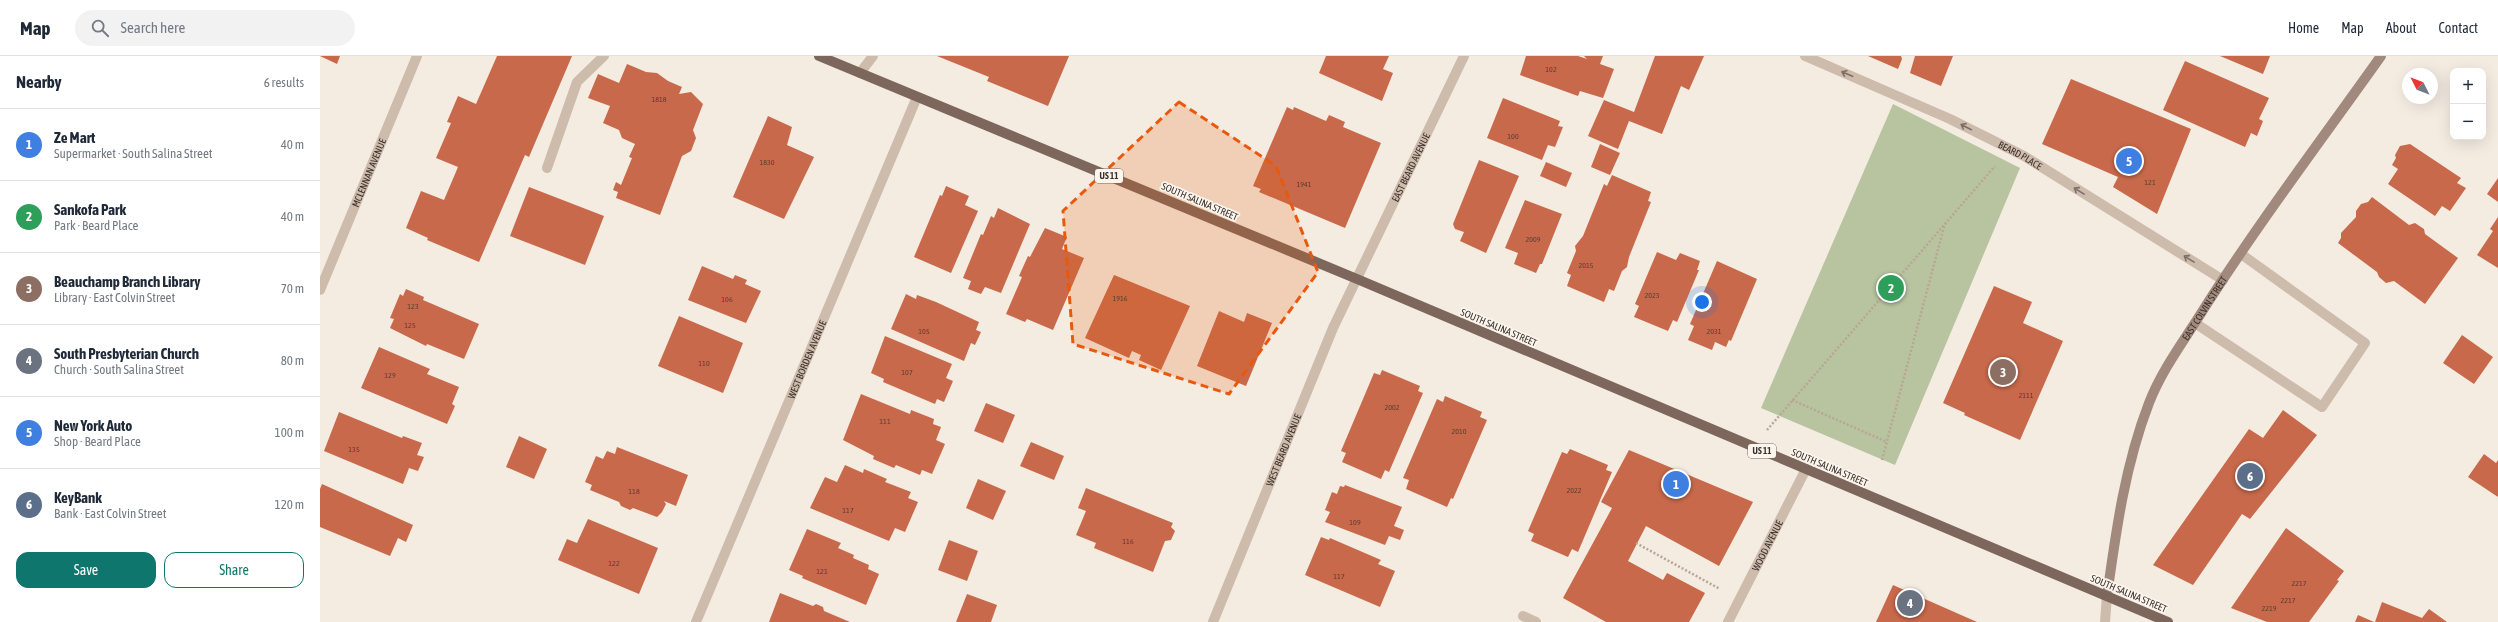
<!DOCTYPE html>
<html lang="en">
<head>
<meta charset="utf-8">
<style>
  body { margin:0; font-family:"Asap Condensed",sans-serif; background:#f2f2f3; color:#1f2937 }
  .controls { position:absolute; right:12px; top:12px; display:grid; overflow:hidden; border-radius:8px; box-shadow:0 4px 16px #0002 }
  .controls button { width:36px; height:36px; display:grid; place-items:center; padding:0; border:0; border-bottom:1px solid #e0e1e3; background:#fff; color:#1f2937; font:20px sans-serif }
  .compass { position:absolute; left:2082px; top:12px; width:36px; height:36px; border-radius:50%; background:#fff; box-shadow:0 4px 16px #0002; rotate:312deg }
  .you { position:absolute; left:1382px; top:246px; width:14px; height:14px; margin:-10px; border:3px solid #fff; border-radius:50%; background:#1a73e8; box-shadow:0 0 0 6px #1a73e833 }
  .badge { display:grid; place-items:center; width:26px; height:26px; border-radius:50%; background:#0f766e; color:#fff; font-size:13px; font-weight:700 }
  .pin { position:absolute; translate:-50% -50%; border:2px solid #fff; box-shadow:0 1px 4px #0006 }
  .list { margin:0; padding:0; list-style:none }
  h2 { display:flex; justify-content:space-between; align-items:center; height:52px; margin:0; padding:0 16px; font-size:17px }
  h2 small { font-size:13px; font-weight:400; color:#747a83 }
  .list li { display:grid; grid-template-columns:26px 1fr auto; gap:12px; align-items:center; box-sizing:border-box; height:72px; padding:0 16px; border-top:1px solid #e0e1e3 }
  .list b { display:block; font-size:15px; white-space:nowrap }
  .list p { margin:0; font-size:13px; white-space:nowrap; color:#747a83 }
  .list em { font-size:13px; font-style:normal; color:#747a83 }
  .actions { display:flex; gap:8px; padding:12px 16px }
  .actions a { flex:1; padding:9px 0; border:1px solid #0f766e; border-radius:12px; text-align:center; font-size:14px; color:#0f766e }
  .actions .main { background:#0f766e; color:#fff }
  .icon { flex:none; width:22px; height:22px; fill:none; stroke:currentColor; stroke-width:2; stroke-linecap:round; stroke-linejoin:round }
  .map { position:relative; flex:none; width:2178px; height:566px; overflow:hidden }
  header { display:flex; align-items:center; gap:24px; box-sizing:border-box; height:56px; padding:0 20px; background:#fff; border-bottom:1px solid #e0e1e3 }
  header strong { font-size:19px }
  nav { display:flex; gap:22px; margin-inline-start:auto; font-size:14px }
  .search { width:280px; height:36px; background:#f2f2f3; display:flex; align-items:center; gap:10px; box-sizing:border-box; padding:0 14px; border-radius:22px; color:#747a83; font-size:15px }
  main { display:flex }
  aside { flex:1; background:#fff }
  .map>svg:first-child { display:block }
  .green { fill:#b8c4a0 }
  .building { fill:#c8694b }
  .lines { fill:none; stroke-linecap:round; stroke-linejoin:round }
  .path { stroke:#b9a596; stroke-width:2.5; stroke-dasharray:2 2; stroke-linecap:butt }
  .lane { stroke:#cdbbac; stroke-width:10 }
  .street { stroke:#cdbbac; stroke-width:10 }
  .secondary { stroke:#a18a7d; stroke-width:10 }
  .primary { stroke:#7d675c; stroke-width:10 }
  .oneway { stroke:#7d6f65 }
  .marked { fill:#e8590c; fill-opacity:0.2; stroke:#e8590c; stroke-width:3; stroke-dasharray:8 5; stroke-linejoin:round }
  .labels { text-anchor:middle; stroke-width:3.5; stroke-linejoin:round; paint-order:stroke }
  .number-label { font-size:8px; fill:#5e3e33 }
  .shield { fill:#fbf5ee; stroke:#756b66; stroke-width:1 }
  .shield-label { font-size:9px; font-weight:bold; fill:#3b302b }
  .street-label { font-size:10px; fill:#3b302b; stroke:#fbf5ee }
</style>
</head>
<body>
<header>
<strong>Map</strong>
<div class="search"><svg class="icon" aria-label="search" viewBox="0 0 24 24"><circle cx="10" cy="10" r="6"/><path d="M15 15l6 6"/></svg>Search here</div>
<nav><a>Home</a><a>Map</a><a>About</a><a>Contact</a></nav>
</header>
<main>
<aside>
<h2>Nearby<small>6 results</small></h2>
<ul class="list">
<li><span class="badge" style="background:#3f7fe0">1</span><div><b>Ze Mart</b><p>Supermarket · South Salina Street</p></div><em>40 m</em></li>
<li><span class="badge" style="background:#2e9e5b">2</span><div><b>Sankofa Park</b><p>Park · Beard Place</p></div><em>40 m</em></li>
<li><span class="badge" style="background:#8d6e63">3</span><div><b>Beauchamp Branch Library</b><p>Library · East Colvin Street</p></div><em>70 m</em></li>
<li><span class="badge" style="background:#6b7280">4</span><div><b>South Presbyterian Church</b><p>Church · South Salina Street</p></div><em>80 m</em></li>
<li><span class="badge" style="background:#3f7fe0">5</span><div><b>New York Auto</b><p>Shop · Beard Place</p></div><em>100 m</em></li>
<li><span class="badge" style="background:#5c6f8a">6</span><div><b>KeyBank</b><p>Bank · East Colvin Street</p></div><em>120 m</em></li>
</ul>
<div class="actions"><a class="main">Save</a><a>Share</a></div>
</aside>
<div class="map">
<svg width="2178" height="566" viewBox="0 0 2178 566">
  <rect width="100%" height="100%" fill="#f4ebe1"/>
  <polygon class="green" points="1573,48 1700,112 1575,409 1441,352"/>
  <g class="building">
    <polygon points="0,0 20,0 17,8"/>
    <polygon points="177,0 252,0 209,101 205,99 159,206 107,184 108,182 86,172 101,135 124,144 138,111 116,102 131,67 127,66 138,40 156,48"/>
    <polygon points="617,0 749,0 728,50 667,25 669,21"/>
    <polygon points="1006,0 1069,0 1063,13 1073,17 1062,45 999,17"/>
    <polygon points="1206,0 1258,0 1267,3 1264,0 1283,0 1280,8 1294,13 1283,42 1260,35 1258,40 1200,19"/>
    <polygon points="1335,0 1384,0 1369,34 1361,30 1342,78 1309,65 1298,93 1268,80 1284,44 1314,56"/>
    <polygon points="1548,0 1581,0 1582,3 1578,13"/>
    <polygon points="1595,0 1633,0 1621,30 1590,17"/>
    <polygon points="1900,0 1950,0 1943,18"/>
    <polygon points="1865,5 1949,42 1939,63 1943,65 1937,80 1931,77 1925,91 1843,54"/>
    <polygon points="307,8 326,16 337,17 348,25 362,31 359,38 371,36 383,48 373,74 376,82 371,95 362,100 340,159 296,142 298,136 293,134 296,126 301,129 312,102 309,101 315,88 302,82 299,74 283,67 290,50 268,42 278,18 299,27"/>
    <polygon points="1751,23 1871,73 1837,158 1793,131 1798,121 1722,88"/>
    <polygon points="1183,42 1240,65 1238,70 1243,71 1235,91 1228,89 1222,104 1167,82"/>
    <polygon points="967,51 973,54 974,51 1006,65 1009,59 1025,66 1023,71 1061,87 1025,172 939,136 941,133 933,130"/>
    <polygon points="448,60 472,71 467,89 494,101 464,163 413,141"/>
    <polygon points="1280,88 1300,97 1290,119 1271,111"/>
    <polygon points="2090,88 2141,122 2137,127 2146,132 2130,155 2122,150 2115,160 2068,128 2078,113 2072,109 2076,102 2075,99 2080,90"/>
    <polygon points="1159,104 1199,120 1166,197 1140,185 1144,176 1135,173 1133,168"/>
    <polygon points="1226,106 1252,117 1246,131 1220,120"/>
    <polygon points="1292,119 1331,136 1328,145 1331,146 1309,201 1307,211 1302,215 1294,235 1289,233 1284,246 1247,230 1251,219 1247,217 1256,195 1255,190 1263,180 1284,128 1287,130"/>
    <polygon points="2178,122 2178,146 2167,138"/>
    <polygon points="626,130 649,140 645,149 658,155 631,217 594,201 620,139 622,140"/>
    <polygon points="209,131 284,160 265,209 190,180"/>
    <polygon points="2052,141 2089,169 2095,167 2104,173 2105,178 2138,202 2105,248 2074,225 2066,227 2059,221 2057,216 2018,187 2021,182 2021,177 2036,161 2036,155 2041,148 2048,146"/>
    <polygon points="1205,144 1242,158 1222,208 1220,208 1216,217 1194,208 1198,197 1185,192"/>
    <polygon points="678,152 710,168 681,237 665,231 661,238 648,233 651,225 643,222 661,178 663,179 671,160 674,162"/>
    <polygon points="2178,161 2178,212 2157,199 2173,175 2170,173"/>
    <polygon points="725,172 747,181 742,193 764,202 733,274 707,263 705,266 686,258 702,221 699,220 708,200 710,201"/>
    <polygon points="1337,196 1356,204 1360,197 1380,205 1377,214 1379,214 1357,266 1353,264 1348,275 1314,261 1319,250 1315,248"/>
    <polygon points="1397,205 1437,223 1411,285 1409,284 1406,291 1395,286 1392,294 1368,284 1374,270 1370,268"/>
    <polygon points="382,210 413,223 415,219 427,224 425,228 441,235 426,267 368,244"/>
    <polygon points="794,219 870,250 841,314 819,304 821,299 812,295 809,302 765,282"/>
    <polygon points="1674,230 1712,246 1703,267 1743,285 1700,384 1644,359 1645,357 1623,347"/>
    <polygon points="86,233 104,241 103,244 159,268 144,303 107,288 106,290 70,272 74,263 70,262 80,238 83,240"/>
    <polygon points="586,238 596,243 597,239 616,246 659,266 656,274 661,276 655,289 651,287 644,305 571,273"/>
    <polygon points="899,255 924,266 927,257 952,267 926,330 877,310"/>
    <polygon points="359,260 423,287 403,337 338,310"/>
    <polygon points="2142,279 2173,301 2154,328 2123,307"/>
    <polygon points="565,280 632,308 626,322 633,325 624,346 617,343 615,348 563,326 564,323 551,317"/>
    <polygon points="59,291 110,313 107,318 139,331 132,348 135,350 127,368 41,332"/>
    <polygon points="1062,314 1100,330 1098,335 1103,337 1069,416 1065,414 1061,423 1022,406 1026,397 1021,395 1054,317 1060,319"/>
    <polygon points="541,338 590,358 591,354 614,363 613,368 621,371 616,384 625,388 612,418 602,414 600,419 576,409 574,412 553,403 554,400 523,384"/>
    <polygon points="1125,340 1162,356 1160,361 1167,364 1133,443 1131,442 1127,451 1086,433 1089,424 1083,422 1117,343 1123,346"/>
    <polygon points="666,347 695,359 683,387 654,375"/>
    <polygon points="1963,354 1997,379 1930,463 1922,458 1873,529 1833,509 1929,373 1943,382"/>
    <polygon points="19,356 82,382 83,380 102,387 97,399 104,401 98,415 89,412 83,428 4,395"/>
    <polygon points="199,380 227,393 214,423 186,411"/>
    <polygon points="711,386 744,400 734,424 700,410"/>
    <polygon points="297,391 368,419 356,450 344,445 346,448 342,456 337,461 313,452 310,454 301,450 299,446 270,434 272,429 265,426 276,400 283,403 287,395 295,398"/>
    <polygon points="1250,393 1288,409 1286,414 1292,416 1258,496 1252,493 1248,501 1211,485 1214,478 1208,475 1242,396 1247,398"/>
    <polygon points="1309,394 1433,446 1399,510 1326,470 1308,505 1343,524 1347,517 1385,537 1369,566 1286,566 1243,542 1292,452 1281,446"/>
    <polygon points="2164,398 2176,407 2178,404 2178,441 2148,421"/>
    <polygon points="525,409 543,417 544,413 567,423 565,426 591,436 588,442 598,446 585,476 575,472 569,485 490,452 505,421 517,426"/>
    <polygon points="658,423 686,435 673,464 646,452"/>
    <polygon points="2,428 93,469 86,486 78,482 70,500 0,471 0,433"/>
    <polygon points="1025,429 1082,451 1074,470 1084,474 1080,484 1069,480 1065,489 1005,466 1010,456 1005,454 1012,436 1017,438 1020,430 1024,431"/>
    <polygon points="766,432 853,467 851,471 855,475 851,484 845,485 833,516 774,492 776,487 756,479 766,455 758,452"/>
    <polygon points="268,463 338,492 319,538 238,504 247,483 257,487"/>
    <polygon points="1966,472 2024,515 2017,524 2019,525 1989,566 1947,566 1911,552"/>
    <polygon points="487,473 521,487 518,492 534,499 533,502 549,509 548,513 559,518 546,549 482,522 483,520 469,514"/>
    <polygon points="1001,481 1009,484 1010,482 1061,504 1058,508 1075,515 1060,551 985,519"/>
    <polygon points="629,484 658,495 647,525 618,514"/>
    <polygon points="1573,529 1657,566 1556,566"/>
    <polygon points="460,537 493,550 496,548 503,551 504,555 530,566 449,566"/>
    <polygon points="647,538 677,549 671,566 636,566"/>
    <polygon points="2062,546 2102,562 2109,553 2127,566 2055,566"/>
    <polygon points="2038,559 2054,566 2035,566"/>
  </g>
  <g class="lines">
    <g class="path">
      <polyline points="1472,344 1567,386"/>
      <polyline points="1447,374 1675,110"/>
      <polyline points="1562,404 1625,167"/>
      <polyline points="1316,487 1400,533"/>
    </g>
    <g class="lane">
      <polyline points="227,112 257,26 284,0"/>
      <polyline points="1875,267 2002,351 2045,287 1921,198"/>
      <polyline points="1203,560 1216,566"/>
    </g>
    <g class="street">
      <path id="s1" d="M1485,0l145,63 74,37 199,124"/>
      <polyline points="540,17 553,0"/>
      <path id="s2" d="M0,234l97,-234"/>
      <path id="s3" d="M376,566l221,-525"/>
      <path id="s4" d="M893,566l120,-294 131,-272"/>
      <path id="s5" d="M1408,566l78,-153"/>
      <polyline points="1785,566 1787,540"/>
    </g>
    <path class="secondary" id="s6" d="M1787,540c9,-65 18,-131 42,-193 13,-34 37,-65 56,-96 55,-86 117,-168 176,-251"/>
    <polyline class="primary" points="499,0 1037,223 1848,566"/>
  </g>
  <defs><path id="oneway-shaft" d="M-6 0H5M1.5-3L5.5 0L1.5 3" fill="none" stroke-width="1.6" stroke-linecap="round" stroke-linejoin="round"/></defs>
  <g class="oneway">
    <use href="#oneway-shaft" transform="translate(1527 18) rotate(-157)"/>
    <use href="#oneway-shaft" transform="translate(1646 71) rotate(-153)"/>
    <use href="#oneway-shaft" transform="translate(1759 135) rotate(-148)"/>
    <use href="#oneway-shaft" transform="translate(1869 203) rotate(-148)"/>
  </g>
  <path class="marked" d="M859,46l97,64 42,106 -89,122 -156,-50 -10,-133z"/>
  <g class="labels">
    <g class="number-label">
      <text x="1231" y="16">102</text>
      <text x="339" y="46">1818</text>
      <text x="1193" y="83">100</text>
      <text x="447" y="109">1830</text>
      <text x="1830" y="129">121</text>
      <text x="984" y="131">1941</text>
      <text x="1213" y="186">2009</text>
      <text x="1266" y="212">2015</text>
      <text x="1332" y="242">2023</text>
      <text x="800" y="245">1916</text>
      <text x="407" y="246">106</text>
      <text x="93" y="253">123</text>
      <text x="90" y="272">125</text>
      <text x="604" y="278">105</text>
      <text x="1394" y="278">2031</text>
      <text x="384" y="310">110</text>
      <text x="587" y="319">107</text>
      <text x="70" y="322">129</text>
      <text x="1706" y="342">2111</text>
      <text x="1072" y="354">2002</text>
      <text x="565" y="368">111</text>
      <text x="1139" y="378">2010</text>
      <text x="34" y="396">135</text>
      <text x="1254" y="437">2022</text>
      <text x="314" y="438">118</text>
      <text x="528" y="457">117</text>
      <text x="1035" y="469">109</text>
      <text x="808" y="488">116</text>
      <text x="294" y="510">122</text>
      <text x="502" y="518">121</text>
      <text x="1019" y="523">117</text>
      <text x="1979" y="530">2217</text>
      <text x="1968" y="547">2217</text>
      <text x="1949" y="555">2219</text>
    </g>
    <g class="shield">
      <rect x="775" y="113" width="28" height="14" rx="3"/>
      <rect x="1428" y="388" width="28" height="14" rx="3"/>
    </g>
    <g class="shield-label">
      <text x="789" y="123">US 11</text>
      <text x="1442" y="398">US 11</text>
    </g>
    <g class="street-label">
      <text dy="4" stroke="none"><textPath href="#s1" startOffset="237">BEARD PLACE</textPath></text>
      <text dy="4" stroke="none"><textPath href="#s4" startOffset="496">EAST BEARD AVENUE</textPath></text>
      <text dy="4" stroke="none"><textPath href="#s2" startOffset="127">MCLENNAN AVENUE</textPath></text>
      <text transform="translate(880 145) rotate(23)" y="4">SOUTH SALINA STREET</text>
      <text dy="4" stroke="none"><textPath href="#s6" startOffset="308">EAST COLVIN STREET</textPath></text>
      <text transform="translate(1179 271) rotate(23)" y="4">SOUTH SALINA STREET</text>
      <text dy="4" stroke="none"><textPath href="#s3" startOffset="285">WEST BORDEN AVENUE</textPath></text>
      <text dy="4" stroke="none"><textPath href="#s4" startOffset="186">WEST BEARD AVENUE</textPath></text>
      <text transform="translate(1510 411) rotate(23)" y="4">SOUTH SALINA STREET</text>
      <text dy="4" stroke="none"><textPath href="#s5" startOffset="86">WOOD AVENUE</textPath></text>
      <text transform="translate(1809 537) rotate(23)" y="4">SOUTH SALINA STREET</text>
    </g>
  </g>
</svg>
<div class="controls">
<button>+</button>
<button>−</button>
</div>
<svg class="compass" viewBox="-18 -18 36 36"><path d="M0-13l5 13h-10z" fill="#e53935"/><path d="M0 13l5-13h-10z" fill="#747a83"/></svg>
<div class="you"></div>
<div class="pin badge" style="left:1356px;top:428px;background:#3f7fe0">1</div>
<div class="pin badge" style="left:1571px;top:232px;background:#2e9e5b">2</div>
<div class="pin badge" style="left:1683px;top:316px;background:#8d6e63">3</div>
<div class="pin badge" style="left:1590px;top:547px;background:#6b7280">4</div>
<div class="pin badge" style="left:1809px;top:105px;background:#3f7fe0">5</div>
<div class="pin badge" style="left:1930px;top:420px;background:#5c6f8a">6</div>
</div>
</main>
</body>
</html>
